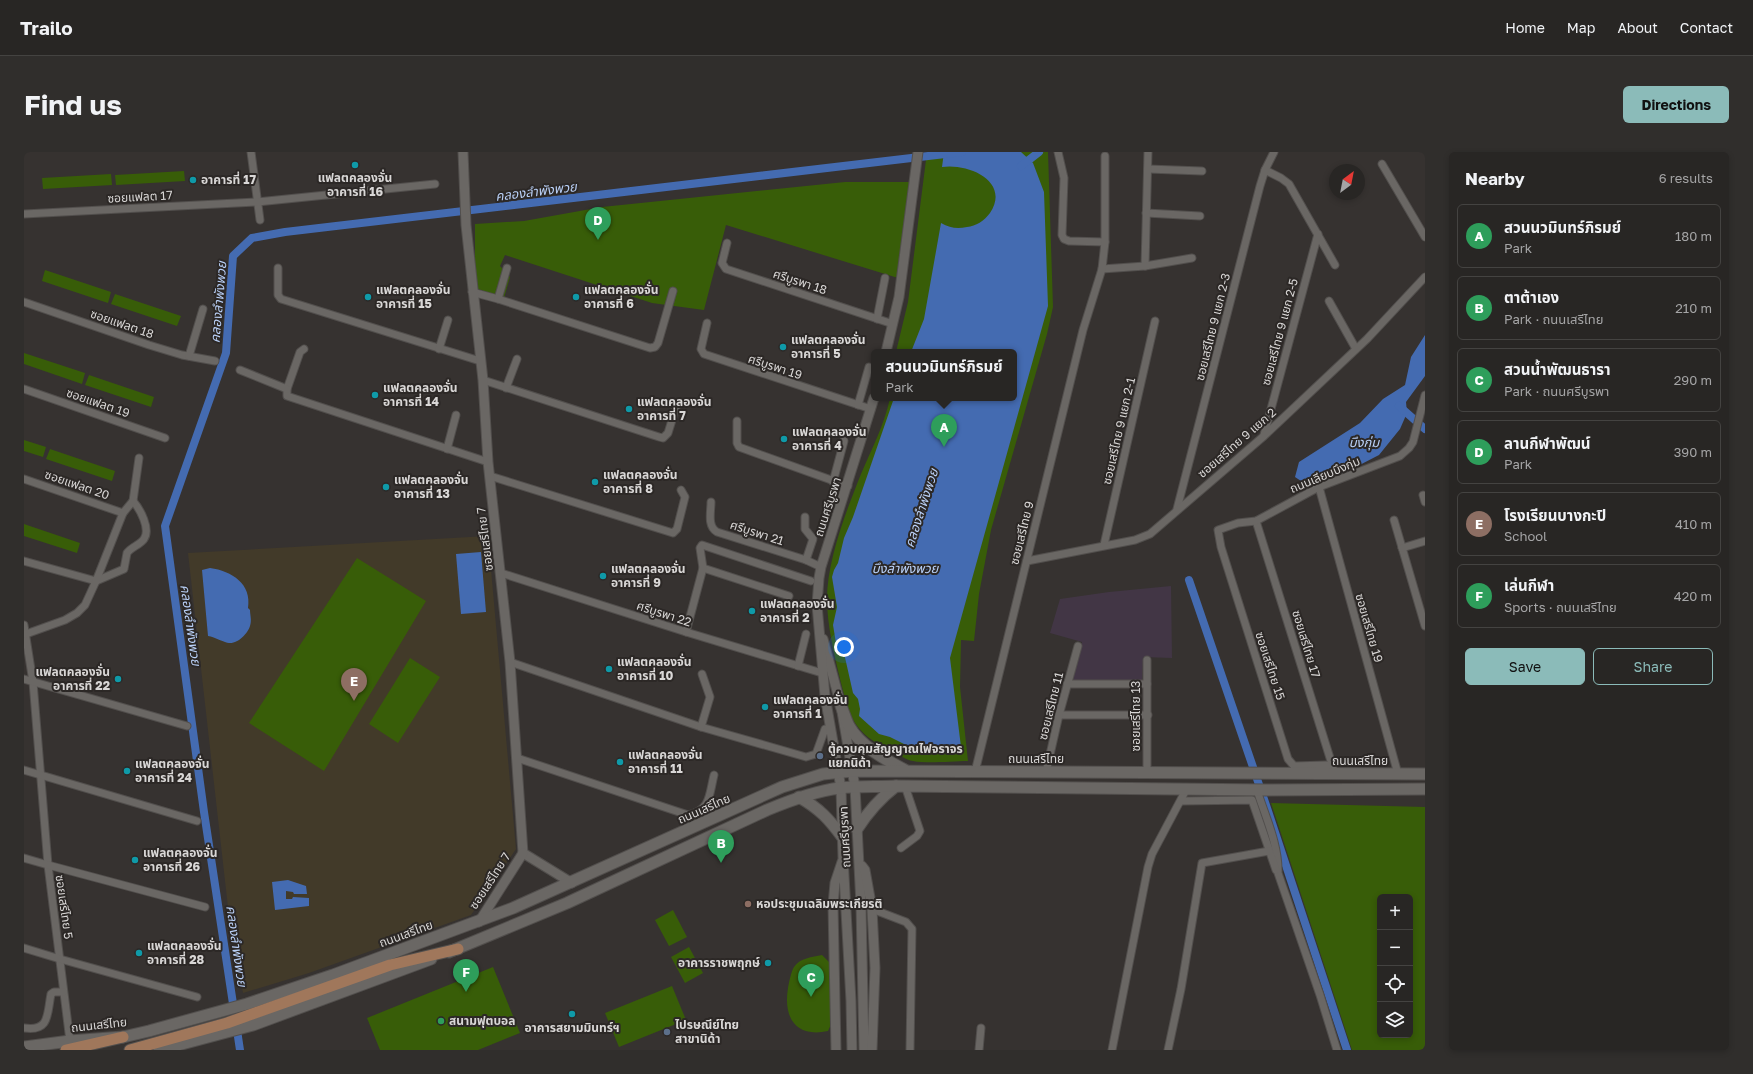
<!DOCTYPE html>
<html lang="en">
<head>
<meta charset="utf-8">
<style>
  body { margin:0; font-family:"Golos Text","Noto Sans Thai",sans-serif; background:#302e2c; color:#f1f3f6 }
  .controls { position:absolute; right:12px; bottom:12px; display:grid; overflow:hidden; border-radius:6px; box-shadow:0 2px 6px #0003 }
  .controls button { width:36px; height:36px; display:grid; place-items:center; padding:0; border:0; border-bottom:1px solid #444341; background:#282624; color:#f1f3f6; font:20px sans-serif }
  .compass { position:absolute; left:1305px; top:12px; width:36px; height:36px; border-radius:50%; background:#282624; box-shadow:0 2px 6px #0003; rotate:32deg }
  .you { position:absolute; left:820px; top:495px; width:14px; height:14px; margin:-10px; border:3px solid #fff; border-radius:50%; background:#1a73e8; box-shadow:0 0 0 6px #1a73e833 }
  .badge { display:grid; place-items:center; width:26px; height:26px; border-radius:50%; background:#8bbbb9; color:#fff; font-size:13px; font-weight:700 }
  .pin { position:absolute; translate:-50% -33px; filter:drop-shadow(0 1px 2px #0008) }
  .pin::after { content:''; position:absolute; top:21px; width:14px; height:12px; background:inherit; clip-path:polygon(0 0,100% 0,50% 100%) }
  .popup { position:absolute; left:847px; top:197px; width:146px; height:52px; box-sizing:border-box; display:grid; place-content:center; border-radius:6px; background:#282624; filter:drop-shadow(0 1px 3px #0005); font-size:13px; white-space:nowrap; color:#a5a5a6 }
  .popup b { font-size:15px; color:#f1f3f6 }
  .popup::after { content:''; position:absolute; left:50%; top:100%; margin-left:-8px; border:8px solid transparent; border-top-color:#282624 }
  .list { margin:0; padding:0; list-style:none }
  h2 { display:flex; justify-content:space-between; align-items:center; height:52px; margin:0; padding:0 16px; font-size:17px }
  h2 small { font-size:13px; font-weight:400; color:#a5a5a6 }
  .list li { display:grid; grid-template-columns:26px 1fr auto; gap:12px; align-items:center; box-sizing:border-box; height:64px; margin:0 8px 8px; padding:0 8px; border:1px solid #444341; border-radius:6px }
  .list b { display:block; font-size:15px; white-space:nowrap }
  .list p { margin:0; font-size:13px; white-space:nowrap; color:#a5a5a6 }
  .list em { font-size:13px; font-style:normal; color:#a5a5a6 }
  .actions { display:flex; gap:8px; padding:12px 16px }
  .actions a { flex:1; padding:9px 0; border:1px solid #8bbbb9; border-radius:6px; text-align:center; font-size:14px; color:#8bbbb9 }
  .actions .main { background:#8bbbb9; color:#111 }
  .icon { flex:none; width:22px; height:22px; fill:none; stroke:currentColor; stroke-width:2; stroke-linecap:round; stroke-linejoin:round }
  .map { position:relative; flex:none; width:1401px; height:898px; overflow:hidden; border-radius:6px }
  header { display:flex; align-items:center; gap:24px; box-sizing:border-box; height:56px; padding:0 20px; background:#282624; border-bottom:1px solid #444341 }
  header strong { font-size:19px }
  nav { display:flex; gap:22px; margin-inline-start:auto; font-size:14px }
  .intro { display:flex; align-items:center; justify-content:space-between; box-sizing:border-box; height:96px; padding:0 24px }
  h1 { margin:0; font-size:28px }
  .button { padding:10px 18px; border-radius:6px; background:#8bbbb9; color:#111; font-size:14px; font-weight:700 }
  main { display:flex; gap:24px; padding:0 24px }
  aside { flex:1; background:#282624; border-radius:6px; box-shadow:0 2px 6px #0003 }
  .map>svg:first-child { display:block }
  .commercial { fill:#423645 }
  .education { fill:#423a29 }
  .green { fill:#385d08; fill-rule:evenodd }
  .water { fill:#446bb1 }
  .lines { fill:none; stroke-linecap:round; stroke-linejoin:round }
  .canal { stroke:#446bb1; stroke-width:8 }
  .minor-casing { stroke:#524f4d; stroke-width:9 }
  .tertiary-casing { stroke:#524f4d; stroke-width:11 }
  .secondary-casing { stroke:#524f4d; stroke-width:13 }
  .primary-casing { stroke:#524f4d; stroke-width:13 }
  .minor { stroke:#6a6764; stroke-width:7 }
  .tertiary { stroke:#6a6764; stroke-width:9 }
  .secondary { stroke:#6a6764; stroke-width:11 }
  .primary { stroke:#a0775b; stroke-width:11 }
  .culture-dot { fill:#0f9aa8; stroke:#2c2826; stroke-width:1.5 }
  .service-dot { fill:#5c6f8a; stroke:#2c2826; stroke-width:1.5 }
  .education-dot { fill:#8d6e63; stroke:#2c2826; stroke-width:1.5 }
  .leisure-dot { fill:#2e9e5b; stroke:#2c2826; stroke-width:1.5 }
  .labels { text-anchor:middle; stroke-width:4; stroke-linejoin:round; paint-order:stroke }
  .poi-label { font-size:12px; font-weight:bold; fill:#d9d7d6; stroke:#2c2826; text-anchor:start }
  .street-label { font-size:12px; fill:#d9d7d6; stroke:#2c2826 }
  .water-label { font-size:13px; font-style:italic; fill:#bad1f8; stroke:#2c2826 }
</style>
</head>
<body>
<header>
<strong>Trailo</strong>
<nav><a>Home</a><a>Map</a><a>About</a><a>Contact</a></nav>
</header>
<div class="intro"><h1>Find us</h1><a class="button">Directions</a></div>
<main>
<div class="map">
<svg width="1401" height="898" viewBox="0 0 1401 898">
  <rect width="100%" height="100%" fill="#363230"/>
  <polygon class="commercial" points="1147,434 1148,506 1119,505 1118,529 1049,528 1058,490 1026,481 1036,447 1085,440"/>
  <polygon class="education" points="464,384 492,697 447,763 285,821 219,841 206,773 164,401"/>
  <g class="green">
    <path d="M903,0h121l5,155 -6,27 -56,196 -12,64 -5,47 -13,-1 -1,47 8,74c-16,0 -40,3 -55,0 -7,-1 -15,-7 -21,-10 -39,-18 -42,-33 -52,-72 -6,-26 -13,-54 -13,-80 0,-39 20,-90 34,-125 11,-26 23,-48 29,-76h124v-46h-118l12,-50z"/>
    <polygon points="160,19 161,29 92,33 91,23"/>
    <polygon points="87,22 88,33 19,37 18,26"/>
    <polygon points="821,30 886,30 874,126 702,73 680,158 628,151 481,103 476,114 486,125 480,146 451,136 451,72 500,69 578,55"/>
    <polygon points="21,118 87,140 84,151 18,129"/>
    <polygon points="91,142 157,164 153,174 87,152"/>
    <polygon points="0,201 61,221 58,232 0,212"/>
    <polygon points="65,223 130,245 127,255 61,233"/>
    <polygon points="0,288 22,295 19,305 0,299"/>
    <polygon points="26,297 91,319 88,329 22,307"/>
    <polygon points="0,372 56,391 53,401 0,384"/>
    <polygon points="333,406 402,449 300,619 225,571"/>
    <polygon points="386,506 416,525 374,591 345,572"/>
    <path d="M1247,651l154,4v243h-73zM1356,745h30v138h-30z"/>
    <polygon points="649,758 663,785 645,794 631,768"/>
    <polygon points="665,795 679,821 661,831 647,805"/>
    <path d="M798,803l7,7 5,11 -1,47 -5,11c-32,7 -45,-13 -40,-43 1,-6 3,-16 6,-21 6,-9 18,-10 28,-12z"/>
    <polygon points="469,815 496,881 454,898 356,898 343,866"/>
    <polygon points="648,834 662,868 595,895 581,861"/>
  </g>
  <g class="water">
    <path d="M920,0h77l12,11 11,29 4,114 -98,352 11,89 -23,6 -18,-1 -30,-15 -11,-3 -20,-18 1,-7 -2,-10 -5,-6 -9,-40 -7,-4 -4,-24 4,-18 -5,-30 2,-7 4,-7 6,-25 9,-21 41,-119h120v-46h-103l13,-33 17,-96c9,5 16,6 26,4 9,-1 17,-6 23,-14 21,-32 -22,-50 -48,-46z"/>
    <polygon points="1401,183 1401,224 1382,250 1383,261 1376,277 1355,303 1324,319 1280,331 1271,325 1275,310 1336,271 1359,247 1381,233 1387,205"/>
    <polygon points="457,400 462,460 437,462 432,402"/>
    <path d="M186,416c22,3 42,16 38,40l2,2c0,5 2,10 0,16 -2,7 -12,18 -21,17 -4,0 -14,-6 -21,-7l-6,-66z"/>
    <polygon points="264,728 282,734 283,742 270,742 269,740 262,739 262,747 268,747 269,745 285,746 285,754 251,758 248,730"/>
  </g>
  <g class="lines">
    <g class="canal">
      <polyline points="997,14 1015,0"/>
      <polyline points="1375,254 1401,277"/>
      <polyline points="1165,428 1243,656 1323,898"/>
      <polyline points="216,898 180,660 141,374 202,201 209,104 228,86 261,80 938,0"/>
    </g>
    <defs>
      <g id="minor">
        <polyline points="227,0 236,68"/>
        <polyline points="1034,0 1040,26 1038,83 1040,87 1045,89 1081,90"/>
        <polyline points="1358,12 1401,85"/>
        <polyline points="1124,17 1178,19"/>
        <polyline points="1241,18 1257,26 1265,32 1311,113"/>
        <polyline points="1122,61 1176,64"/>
        <polyline points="0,62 233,50 411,32"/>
        <polyline points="703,91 698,111 702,117 869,172"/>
        <polyline points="1121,114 1124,0"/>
        <polyline points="254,116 254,143 257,147 456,209"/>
        <polyline points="1078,117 1121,114 1168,106"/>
        <polyline points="448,140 474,147 626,196 631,195 634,191 649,139"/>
        <polyline points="474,147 483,116"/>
        <polyline points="1305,149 1332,197"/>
        <polyline points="0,150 125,193 158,203 191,209"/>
        <polyline points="853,167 861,126"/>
        <polyline points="683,171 677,197 680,202 847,257"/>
        <polyline points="280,197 276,200 263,237 263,244 464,310"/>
        <polyline points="415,197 424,168"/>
        <polyline points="165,204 179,157"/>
        <polyline points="216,218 263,237"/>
        <polyline points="459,228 635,285 639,286 644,281 653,252"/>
        <polyline points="482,236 493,207"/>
        <polyline points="0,237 141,286"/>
        <polyline points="834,253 845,215"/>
        <polyline points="713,269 713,291 715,295 824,334"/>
        <polyline points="1240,283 1294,82"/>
        <polyline points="423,297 432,263"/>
        <polyline points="466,324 649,381 653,377 661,345 657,338"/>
        <polyline points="0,327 99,361"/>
        <polyline points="809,330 820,289"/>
        <polyline points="1295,335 1374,622"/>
        <polyline points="1399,343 1401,350"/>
        <path d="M687,350c0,10 -4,24 6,30l89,28 15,7"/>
        <polyline points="1153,357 1236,34 1241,18 1250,0"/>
        <polyline points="781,365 781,377 789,387 782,408"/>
        <polyline points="1370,368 1401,474"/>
        <polyline points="1232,369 1311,622"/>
        <polyline points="1080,393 1131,169"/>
        <polyline points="1378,396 1401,389"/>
        <path d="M0,409l72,20 28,-12 3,-16c4,-6 13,-8 17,-14 7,-10 -4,-30 -11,-38"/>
        <polyline points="1003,409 1111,388 1126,382 1240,284 1343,187 1401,125"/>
        <polyline points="679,416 765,444"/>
        <polyline points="477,421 662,480 798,521"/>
        <polyline points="0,473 9,530 24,713 46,889"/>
        <polyline points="662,480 679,416 676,396 678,393 787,429"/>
        <polyline points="2,482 41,468 53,461 61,453 72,429 99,361 109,349 115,306"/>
        <polyline points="486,510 677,575 782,605 792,602 801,577"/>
        <polyline points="774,514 782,482"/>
        <polyline points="0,527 163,574"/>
        <polyline points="1043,532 1123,532"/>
        <polyline points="1035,563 1124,563"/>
        <polyline points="677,575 686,545 678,522"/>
        <path d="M493,606l171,57c23,-5 21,-20 26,-40"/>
        <polyline points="0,618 173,669"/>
        <polyline points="951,620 1059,178 1078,117 1081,90 1081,4"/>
        <polyline points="1022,620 1035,563 1054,494"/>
        <polyline points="1123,621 1123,508"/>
        <polyline points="1311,622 1302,613 1270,614 1264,607 1197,395 1194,378 1214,371 1232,369 1295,335 1376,304 1385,296 1389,290 1401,243"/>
        <path d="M1233,638c8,26 22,55 21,83l42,122 17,55"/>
        <polyline points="1157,649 1228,648 1252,718"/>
        <polyline points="877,696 893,684 896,679 881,634"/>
        <polyline points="0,706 24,713 181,755"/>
        <polyline points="848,757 882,770 888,777 886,898"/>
        <polyline points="0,796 36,807 173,845"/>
        <path d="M0,876c26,4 23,-14 27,-34l3,-2h9"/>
        <polyline points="955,898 957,876"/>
        <polyline points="1088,898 1124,715 1128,702 1163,636"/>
        <polyline points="1144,898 1157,837 1178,711 1245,699"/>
      </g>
      <g id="tertiary">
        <polyline points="439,0 442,73 459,228 464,310 486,510 499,701 548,731"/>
        <polyline points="862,200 875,145 894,0"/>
        <polyline points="799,487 817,554 831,635 837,753 840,898"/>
        <polyline points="838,714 841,718 848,757 851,816 848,898"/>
        <polyline points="455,770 499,701"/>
        <polyline points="812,898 809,753 811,731 818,710"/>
        <polyline points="828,898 827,849 819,705 817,636 801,544 793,453 795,426 797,415 850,246"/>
      </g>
      <g id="secondary">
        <path d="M817,554c3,7 5,14 8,20 11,20 37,34 56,44"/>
        <path d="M775,645c21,12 30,22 44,41"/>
        <path d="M833,677c11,-17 22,-30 39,-43"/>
        <path d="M425,800l118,-49 200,-93c24,-10 48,-19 73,-22 19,-2 37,-1 56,-2l370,4 159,-1"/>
        <polyline points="0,895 46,889 99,885 125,879 223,852 309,823 489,756 758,635 799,622 829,619 1401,622"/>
        <polyline points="135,898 229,873 407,807"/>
      </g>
      <g id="primary">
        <polyline points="42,898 99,885"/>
        <polyline points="106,898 203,871 366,813 434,797"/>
      </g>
    </defs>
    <use href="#minor" class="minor-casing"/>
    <use href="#tertiary" class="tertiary-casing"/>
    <use href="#secondary" class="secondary-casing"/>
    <use href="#primary" class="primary-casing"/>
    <use href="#minor" class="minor"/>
    <use href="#tertiary" class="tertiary"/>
    <use href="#secondary" class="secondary"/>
    <use href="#primary" class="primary"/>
  </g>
  <g class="culture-dot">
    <circle cx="331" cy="13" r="4"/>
    <circle cx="169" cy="28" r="4"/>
    <circle cx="344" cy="145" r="4"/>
    <circle cx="552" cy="145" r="4"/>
    <circle cx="759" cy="195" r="4"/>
    <circle cx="351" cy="243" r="4"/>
    <circle cx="605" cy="257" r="4"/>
    <circle cx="760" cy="287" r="4"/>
    <circle cx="571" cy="330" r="4"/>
    <circle cx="362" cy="335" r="4"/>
    <circle cx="579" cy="424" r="4"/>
    <circle cx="728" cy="459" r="4"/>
    <circle cx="585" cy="517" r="4"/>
    <circle cx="94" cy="527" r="4"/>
    <circle cx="741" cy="555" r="4"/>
    <circle cx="596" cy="610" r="4"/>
    <circle cx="103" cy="619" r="4"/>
    <circle cx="111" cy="708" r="4"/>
    <circle cx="115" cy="801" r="4"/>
    <circle cx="744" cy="811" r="4"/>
    <circle cx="548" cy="862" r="4"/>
  </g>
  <g class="service-dot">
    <circle cx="796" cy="604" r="4"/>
    <circle cx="643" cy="880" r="4"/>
  </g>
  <circle class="education-dot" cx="724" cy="752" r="4"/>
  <circle class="leisure-dot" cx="417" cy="869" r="4"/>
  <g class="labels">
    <g class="poi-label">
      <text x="331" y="30" text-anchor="middle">แฟลตคลองจั่น<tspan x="331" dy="14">อาคารที่ 16</tspan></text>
      <text x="177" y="32">อาคารที่ 17</text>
      <text x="352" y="142">แฟลตคลองจั่น<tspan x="352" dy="14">อาคารที่ 15</tspan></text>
      <text x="560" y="142">แฟลตคลองจั่น<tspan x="560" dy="14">อาคารที่ 6</tspan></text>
      <text x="767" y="192">แฟลตคลองจั่น<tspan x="767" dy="14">อาคารที่ 5</tspan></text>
      <text x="359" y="240">แฟลตคลองจั่น<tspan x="359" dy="14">อาคารที่ 14</tspan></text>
      <text x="613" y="254">แฟลตคลองจั่น<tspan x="613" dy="14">อาคารที่ 7</tspan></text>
      <text x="768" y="284">แฟลตคลองจั่น<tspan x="768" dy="14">อาคารที่ 4</tspan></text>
      <text x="579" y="327">แฟลตคลองจั่น<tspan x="579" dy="14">อาคารที่ 8</tspan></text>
      <text x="370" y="332">แฟลตคลองจั่น<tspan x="370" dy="14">อาคารที่ 13</tspan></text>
      <text x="587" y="421">แฟลตคลองจั่น<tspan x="587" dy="14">อาคารที่ 9</tspan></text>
      <text x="736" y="456">แฟลตคลองจั่น<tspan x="736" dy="14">อาคารที่ 2</tspan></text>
      <text x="593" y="514">แฟลตคลองจั่น<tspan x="593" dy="14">อาคารที่ 10</tspan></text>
      <text x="86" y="524" text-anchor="end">แฟลตคลองจั่น<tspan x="86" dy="14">อาคารที่ 22</tspan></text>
      <text x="749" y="552">แฟลตคลองจั่น<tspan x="749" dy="14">อาคารที่ 1</tspan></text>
      <text x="804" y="601">ตู้ควบคุมสัญญาณไฟจราจร<tspan x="804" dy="14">แยกนิด้า</tspan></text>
      <text x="604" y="607">แฟลตคลองจั่น<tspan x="604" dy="14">อาคารที่ 11</tspan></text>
      <text x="111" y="616">แฟลตคลองจั่น<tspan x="111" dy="14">อาคารที่ 24</tspan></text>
      <text x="119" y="705">แฟลตคลองจั่น<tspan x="119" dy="14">อาคารที่ 26</tspan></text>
      <text x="732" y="756">หอประชุมเฉลิมพระเกียรติ</text>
      <text x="123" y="798">แฟลตคลองจั่น<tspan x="123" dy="14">อาคารที่ 28</tspan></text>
      <text x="736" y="815" text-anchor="end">อาคารราชพฤกษ์</text>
      <text x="425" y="873">สนามฟุตบอล</text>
      <text x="651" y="877">ไปรษณีย์ไทย<tspan x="651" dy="14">สาขานิด้า</tspan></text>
      <text x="548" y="880" text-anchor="middle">อาคารสยามมินทร์ฯ</text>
    </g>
    <g class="street-label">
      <text transform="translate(116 45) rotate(-3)" y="4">ซอยแฟลต 17</text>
      <text transform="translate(776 130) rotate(18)" y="4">ศรีบูรพา 18</text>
      <text transform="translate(98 172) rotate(19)" y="4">ซอยแฟลต 18</text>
      <text transform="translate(1189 175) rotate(-76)" y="4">ซอยเสรีไทย 9 แยก 2-3</text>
      <text transform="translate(1256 180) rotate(-75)" y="4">ซอยเสรีไทย 9 แยก 2-5</text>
      <text transform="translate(751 215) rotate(18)" y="4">ศรีบูรพา 19</text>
      <text transform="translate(74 251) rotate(19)" y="4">ซอยแฟลต 19</text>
      <text transform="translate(1095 279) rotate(-77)" y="4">ซอยเสรีไทย 9 แยก 2-1</text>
      <text transform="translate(1213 291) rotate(-41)" y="4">ซอยเสรีไทย 9 แยก 2</text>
      <text transform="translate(1301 323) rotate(-23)" y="4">ถนนเลียบบึงกุ่ม</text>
      <text transform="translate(53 333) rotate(19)" y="4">ซอยแฟลต 20</text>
      <text transform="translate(804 355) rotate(-72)" y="4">ถนนศรีบูรพา</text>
      <text transform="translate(733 381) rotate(18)" y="4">ศรีบูรพา 21</text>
      <text transform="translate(998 381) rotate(-76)" y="4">ซอยเสรีไทย 9</text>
      <text transform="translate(461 387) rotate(-97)" y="4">ซอยเสรีไทย 7</text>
      <text transform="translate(640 462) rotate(18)" y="4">ศรีบูรพา 22</text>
      <text transform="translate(1345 476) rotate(74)" y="4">ซอยเสรีไทย 19</text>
      <text transform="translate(1282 492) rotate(73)" y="4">ซอยเสรีไทย 17</text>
      <text transform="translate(1246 514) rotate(72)" y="4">ซอยเสรีไทย 15</text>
      <text transform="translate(1027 554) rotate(-76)" y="4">ซอยเสรีไทย 11</text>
      <text transform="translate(1112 564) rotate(-90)" y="4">ซอยเสรีไทย 13</text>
      <text x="1012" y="611">ถนนเสรีไทย</text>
      <text x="1336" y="613">ถนนเสรีไทย</text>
      <text transform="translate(680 657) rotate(-24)" y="4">ถนนเสรีไทย</text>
      <text transform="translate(821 685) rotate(-93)" y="4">ถนนศรีบูรพา</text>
      <text transform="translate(466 729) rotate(-57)" y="4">ซอยเสรีไทย 7</text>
      <text transform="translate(40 755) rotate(82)" y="4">ซอยเสรีไทย 5</text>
      <text transform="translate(382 782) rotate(-20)" y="4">ถนนเสรีไทย</text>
      <text transform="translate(75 873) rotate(-6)" y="4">ถนนเสรีไทย</text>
    </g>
    <g class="water-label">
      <text transform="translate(512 39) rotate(-7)" y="5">คลองลำพังพวย</text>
      <text transform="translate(194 150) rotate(-85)" y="5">คลองลำพังพวย</text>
      <text x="1340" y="295">บึงกุ่ม</text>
      <text transform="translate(897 356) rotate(-72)" y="5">คลองลำพังพวย</text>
      <text x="881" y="421">บึงลำพังพวย</text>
      <text transform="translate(167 473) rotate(82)" y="5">คลองลำพังพวย</text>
      <text transform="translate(213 794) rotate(82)" y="5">คลองลำพังพวย</text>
    </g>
  </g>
</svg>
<div class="controls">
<button>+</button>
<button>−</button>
<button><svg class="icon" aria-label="locate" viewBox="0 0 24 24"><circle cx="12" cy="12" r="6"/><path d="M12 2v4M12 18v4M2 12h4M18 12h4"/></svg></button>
<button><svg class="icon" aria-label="layers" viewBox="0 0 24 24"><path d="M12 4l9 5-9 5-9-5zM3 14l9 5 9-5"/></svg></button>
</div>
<svg class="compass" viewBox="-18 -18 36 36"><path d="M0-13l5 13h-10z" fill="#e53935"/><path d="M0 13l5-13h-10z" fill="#a5a5a6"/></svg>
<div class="you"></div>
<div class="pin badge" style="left:920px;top:295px;background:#2e9e5b">A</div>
<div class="popup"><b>สวนนวมินทร์ภิรมย์</b>Park</div>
<div class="pin badge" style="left:697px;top:711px;background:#2e9e5b">B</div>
<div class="pin badge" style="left:787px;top:845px;background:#2e9e5b">C</div>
<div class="pin badge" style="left:574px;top:88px;background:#2e9e5b">D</div>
<div class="pin badge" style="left:330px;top:549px;background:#8d6e63">E</div>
<div class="pin badge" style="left:442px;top:840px;background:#2e9e5b">F</div>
</div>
<aside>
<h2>Nearby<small>6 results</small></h2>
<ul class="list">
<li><span class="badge" style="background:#2e9e5b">A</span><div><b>สวนนวมินทร์ภิรมย์</b><p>Park</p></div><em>180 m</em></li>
<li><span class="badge" style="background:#2e9e5b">B</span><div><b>ตาต้าเอง</b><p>Park · ถนนเสรีไทย</p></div><em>210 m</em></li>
<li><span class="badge" style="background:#2e9e5b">C</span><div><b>สวนน้ำพัฒนธารา</b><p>Park · ถนนศรีบูรพา</p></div><em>290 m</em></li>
<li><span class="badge" style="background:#2e9e5b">D</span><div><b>ลานกีฬาพัฒน์</b><p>Park</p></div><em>390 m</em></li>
<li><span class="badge" style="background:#8d6e63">E</span><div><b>โรงเรียนบางกะปิ</b><p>School</p></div><em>410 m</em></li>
<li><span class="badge" style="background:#2e9e5b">F</span><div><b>เล่นกีฬา</b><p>Sports · ถนนเสรีไทย</p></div><em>420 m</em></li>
</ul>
<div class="actions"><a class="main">Save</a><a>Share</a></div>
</aside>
</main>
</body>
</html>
